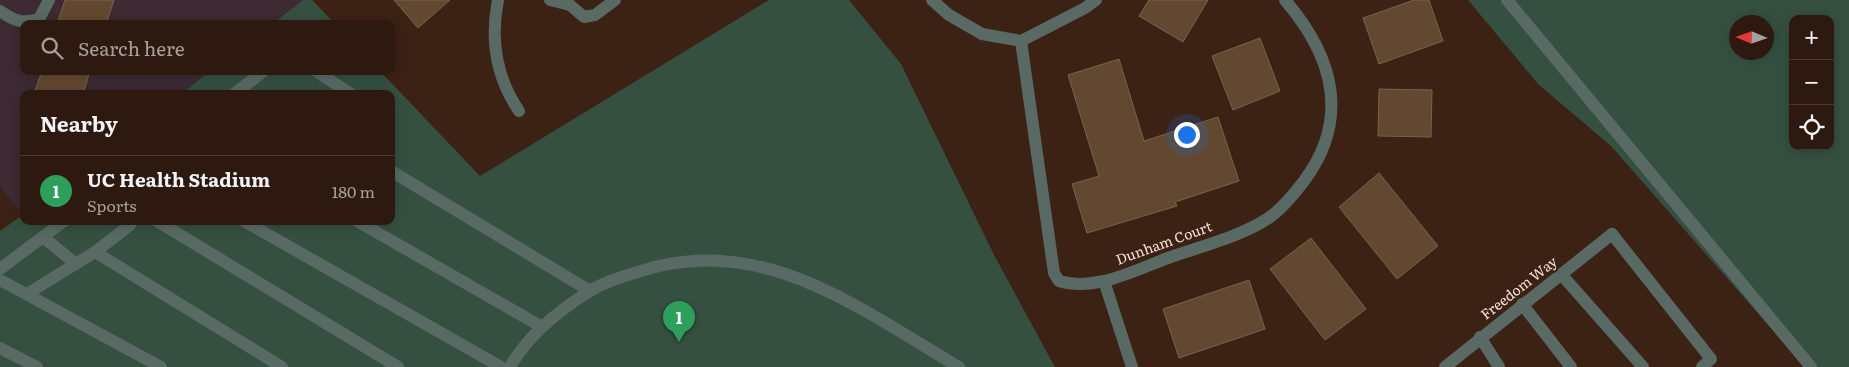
<!DOCTYPE html>
<html lang="en">
<head>
<meta charset="utf-8">
<style>
  body { margin:0; font-family:Literata,serif; background:#352219; color:#f1f3f6 }
  .controls { position:absolute; right:15px; top:15px; display:grid; overflow:hidden; border-radius:10px; box-shadow:0 2px 12px #0003 }
  .controls button { width:45px; height:45px; display:grid; place-items:center; padding:0; border:0; border-bottom:1px solid #483830; background:#2d1910; color:#f1f3f6; font:25px sans-serif }
  .compass { position:absolute; left:1729px; top:15px; width:45px; height:45px; border-radius:50%; background:#2d1910; box-shadow:0 2px 12px #0003; rotate:272deg }
  .you { position:absolute; left:1186px; top:134px; width:18px; height:18px; margin:-12px; border:4px solid #fff; border-radius:50%; background:#1a73e8; box-shadow:0 0 0 8px #1a73e833 }
  .badge { display:grid; place-items:center; width:32px; height:32px; border-radius:50%; background:#8c9099; color:#fff; font-size:16px; font-weight:700 }
  .pin { position:absolute; translate:-50% -41px; filter:drop-shadow(0 1px 2px #0008) }
  .pin::after { content:''; position:absolute; top:26px; width:18px; height:15px; background:inherit; clip-path:polygon(0 0,100% 0,50% 100%) }
  .list { margin:0; padding:0; list-style:none }
  h2 { display:flex; justify-content:space-between; align-items:center; height:65px; margin:0; padding:0 20px; font-size:21px }
  h2 small { font-size:16px; font-weight:400; color:#a7a09f }
  .list li { display:grid; grid-template-columns:32px 1fr auto; gap:15px; align-items:center; box-sizing:border-box; height:70px; padding:0 20px; border-top:1px solid #483830 }
  .list b { display:block; font-size:19px; white-space:nowrap }
  .list p { margin:0; font-size:16px; white-space:nowrap; color:#a7a09f }
  .list em { font-size:16px; font-style:normal; color:#a7a09f }
  .icon { flex:none; width:28px; height:28px; fill:none; stroke:currentColor; stroke-width:2; stroke-linecap:round; stroke-linejoin:round }
  .map { position:relative; flex:none; width:1849px; height:367px; overflow:hidden }
  .search { position:absolute; background:#2d1910; box-shadow:0 2px 12px #0003; left:20px; top:20px; width:375px; height:55px; display:flex; align-items:center; gap:12px; box-sizing:border-box; padding:0 18px; border-radius:10px; color:#a7a09f; font-size:19px }
  .panel { position:absolute; background:#2d1910; box-shadow:0 2px 12px #0003; left:20px; top:90px; width:375px; height:135px; border-radius:10px }
  .map>svg:first-child { display:block }
  .commercial { fill:#3d2a32 }
  .green { fill:#355040; fill-rule:evenodd }
  .building { fill:#624830; stroke:#7b624b }
  .lines { fill:none; stroke-linecap:round; stroke-linejoin:round }
  .service { stroke:#596a65; stroke-width:12 }
  .minor { stroke:#596a65; stroke-width:12 }
  .labels { text-anchor:middle; stroke-width:4.5; stroke-linejoin:round; paint-order:stroke }
  .street-label { font-size:14px; fill:#f4e0d8; stroke:#3c2115 }
</style>
</head>
<body>
<div class="map">
<svg width="1849" height="367" viewBox="0 0 1849 367">
  <rect width="100%" height="100%" fill="#3c2115"/>
  <polygon class="commercial" points="0,0 303,0 272,24 24,24 24,71 210,71 181,94 24,94 23,215 0,187"/>
  <g class="green">
    <polygon points="303,0 312,0 335,24 272,24"/>
    <polygon points="769,0 849,0 901,64 994,255 1055,367 0,367 0,231 24,214 24,221 391,221 391,94 181,94 210,71 380,71 480,176"/>
    <path d="M1468,0h381v367h-44l-194,-221 -73,-62zM1793,19h37v127h-37zM1736,22h30v30h-30z"/>
  </g>
  <g class="building">
    <polygon points="65,0 114,0 106,24 57,24"/>
    <polygon points="394,0 450,0 418,28"/>
    <polygon points="1149,0 1208,0 1183,42 1139,16"/>
    <polygon points="1414,0 1429,0 1443,41 1379,64 1363,18"/>
    <polygon points="1260,38 1280,91 1233,110 1212,56"/>
    <polygon points="1119,59 1144,141 1218,117 1239,181 1175,202 1177,206 1087,233 1072,184 1099,176 1068,75"/>
    <polygon points="42,71 90,71 83,94 34,94"/>
    <polygon points="1379,89 1432,90 1431,137 1378,136"/>
    <polygon points="1379,173 1438,246 1397,279 1339,207"/>
    <polygon points="1311,238 1366,309 1325,340 1270,269"/>
    <polygon points="1249,280 1265,329 1179,358 1163,309"/>
  </g>
  <g class="lines">
    <g class="service">
      <polyline points="550,0 570,5 584,17 595,15 615,0"/>
      <polyline points="1507,0 1811,367"/>
      <path d="M0,11c15,10 22,13 39,8l10,-19"/>
      <polyline points="316,71 351,94"/>
      <polyline points="234,94 264,71"/>
      <polyline points="391,171 590,291"/>
      <polyline points="157,221 398,367"/>
      <polyline points="244,221 501,367"/>
      <polyline points="357,221 542,327"/>
      <polyline points="1612,234 1711,359 1702,367"/>
      <polyline points="43,237 76,264"/>
      <polyline points="95,252 282,367"/>
      <polyline points="0,269 64,221"/>
      <polyline points="1561,274 1643,367"/>
      <polyline points="0,280 161,367"/>
      <polyline points="27,294 95,252 130,225"/>
      <polyline points="1522,304 1571,367"/>
      <polyline points="1480,337 1499,367"/>
    </g>
    <g class="minor">
      <path d="M498,0c-8,40 -2,77 21,111"/>
      <polyline points="932,0 949,15 982,34 1021,41"/>
      <path d="M1021,41l33,232 5,8c36,11 76,-11 109,-23 31,-11 75,-22 102,-41 13,-9 24,-23 34,-36 47,-63 29,-125 -19,-181"/>
      <polyline points="1021,41 1085,8 1096,0"/>
      <polyline points="1104,281 1132,367"/>
      <polyline points="0,348 37,367"/>
      <path d="M510,367c17,-31 46,-54 75,-73 18,-12 36,-17 56,-23 121,-39 219,38 318,96"/>
      <polyline points="1445,367 1612,234"/>
    </g>
  </g>
  <g class="labels">
    <g class="street-label">
      <text transform="translate(1164 243) rotate(-20)" y="5">Dunham Court</text>
      <text transform="translate(1519 288) rotate(-38)" y="5">Freedom Way</text>
    </g>
  </g>
</svg>
<div class="controls">
<button>+</button>
<button>−</button>
<button><svg class="icon" aria-label="locate" viewBox="0 0 24 24"><circle cx="12" cy="12" r="6"/><path d="M12 2v4M12 18v4M2 12h4M18 12h4"/></svg></button>
</div>
<svg class="compass" viewBox="-18 -18 36 36"><path d="M0-13l5 13h-10z" fill="#e53935"/><path d="M0 13l5-13h-10z" fill="#a7a09f"/></svg>
<div class="you"></div>
<div class="pin badge" style="left:679px;top:342px;background:#2e9e5b">1</div>
<div class="search"><svg class="icon" aria-label="search" viewBox="0 0 24 24"><circle cx="10" cy="10" r="6"/><path d="M15 15l6 6"/></svg>Search here</div>
<section class="panel">
<h2>Nearby<small></small></h2>
<ul class="list">
<li><span class="badge" style="background:#2e9e5b">1</span><div><b>UC Health Stadium</b><p>Sports</p></div><em>180 m</em></li>
</ul>
</section>
</div>
</body>
</html>
